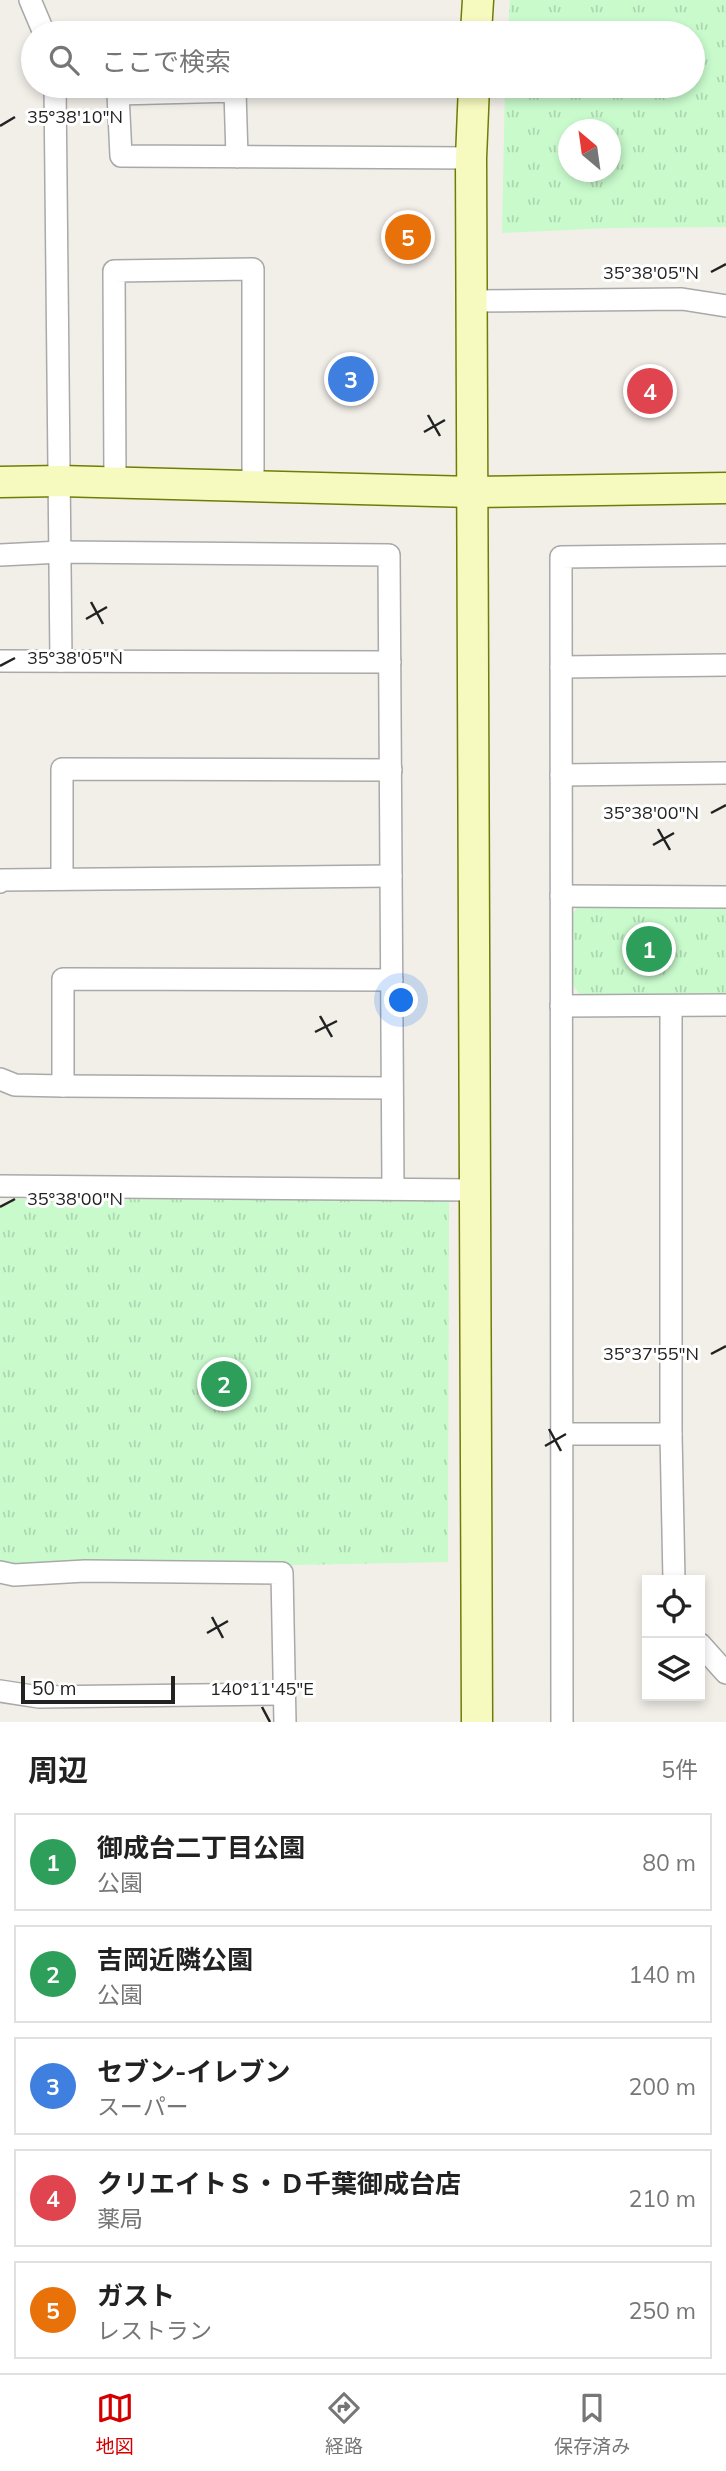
<!DOCTYPE html>
<html lang="ja">
<head>
<meta charset="utf-8">
<style>
  body { margin:0; font-family:Mulish,"Noto Sans JP",sans-serif; background:#f6f6f6; color:#222 }
  .controls { position:absolute; right:21px; bottom:21px; display:grid; overflow:hidden; border-radius:0px; box-shadow:0 4px 10px #0003 }
  .controls button { width:63px; height:63px; display:grid; place-items:center; padding:0; border:0; border-bottom:2px solid #e0e0e0; background:#fff; color:#222; font:35px sans-serif }
  .compass { position:absolute; left:558px; top:119px; width:63px; height:63px; border-radius:50%; background:#fff; box-shadow:0 4px 10px #0003; rotate:331deg }
  .scale { position:absolute; left:21px; bottom:18px; width:154px; box-sizing:border-box; padding-left:7px; border:4px solid #222; border-top:0; font-size:19px; line-height:24px; white-space:nowrap; color:#222; -webkit-text-stroke:5px #fff; paint-order:stroke }
  .you { position:absolute; left:402px; top:1001px; width:24px; height:24px; margin:-18px; border:5px solid #fff; border-radius:50%; background:#1a73e8; box-shadow:0 0 0 10px #1a73e833 }
  .badge { display:grid; place-items:center; width:46px; height:46px; border-radius:50%; background:#d40000; color:#fff; font-size:23px; font-weight:700 }
  .pin { position:absolute; translate:-50% -50%; border:4px solid #fff; box-shadow:0 2px 7px #0006 }
  .list { margin:0; padding:0; list-style:none }
  h2 { display:flex; justify-content:space-between; align-items:center; height:91px; margin:0; padding:0 28px; font-size:30px }
  h2 small { font-size:23px; font-weight:400; color:#767676 }
  .list li { display:grid; grid-template-columns:46px 1fr auto; gap:21px; align-items:center; box-sizing:border-box; height:98px; margin:0 14px 14px; padding:0 14px; border:2px solid #e0e0e0; border-radius:0px }
  .list b { display:block; font-size:26px; white-space:nowrap }
  .list p { margin:0; font-size:23px; white-space:nowrap; color:#767676 }
  .list em { font-size:23px; font-style:normal; color:#767676 }
  .icon { flex:none; width:38px; height:38px; fill:none; stroke:currentColor; stroke-width:2; stroke-linecap:round; stroke-linejoin:round }
  .map { position:relative; flex:none; width:726px; height:1722px; overflow:hidden }
  .search { position:absolute; background:#fff; box-shadow:0 4px 10px #0003; left:21px; right:21px; top:21px; height:77px; display:flex; align-items:center; gap:18px; box-sizing:border-box; padding:0 24px; border-radius:38px; color:#767676; font-size:26px }
  .sheet { height:651px; background:#fff }
  nav { display:flex; justify-content:space-around; align-items:center; box-sizing:border-box; height:98px; border-top:2px solid #e0e0e0; background:#fff; font-size:19px; color:#767676 }
  nav a { display:grid; justify-items:center; gap:4px }
  nav .on { color:#d40000 }
  .map>svg:first-child { display:block }
  .park { fill:url(#park-tufts); fill-rule:evenodd }
  .lines { fill:none; stroke-linecap:round; stroke-linejoin:round }
  .street-casing { stroke:#a9a9a9; stroke-width:24 }
  .secondary-casing { stroke:#707d05; stroke-width:33 }
  .street { stroke:#fff; stroke-width:21 }
  .secondary { stroke:#f7fabf; stroke-width:30 }
  .ticks { fill:none; stroke:#222; stroke-width:2.5 }
  .ticks-label { font-size:18px; text-anchor:middle; fill:#222; stroke:#fff; stroke-width:6; stroke-linejoin:round; paint-order:stroke }
</style>
</head>
<body>
<div class="map">
<svg width="726" height="1722" viewBox="0 0 726 1722">
  <defs>
    <pattern id="park-tufts" width="24" height="20" patternUnits="userSpaceOnUse" patternTransform="scale(1.75)"><rect width="24" height="20" fill="#c8facc"/><path d="M3 7l-1-3M5 7V3M7 7l1-3M15 17l-1-3M17 17v-4M19 17l1-3" fill="none" stroke="#acd6af"/></pattern>
  </defs>
  <rect width="100%" height="100%" fill="#f2efe9"/>
  <g class="park">
    <path d="M510,0h216v227l-115,1 -109,5 3,-147h188v-53h-185zM568,130h42v42h-42z"/>
    <polygon points="726,905 726,995 583,998 571,983 571,915 579,906"/>
    <polygon points="15,1199 449,1200 448,1562 295,1565 15,1564 0,1561 0,1207"/>
  </g>
  <g class="lines">
    <defs>
      <g id="street">
        <polyline points="30,0 44,33"/>
        <polyline points="55,86 61,661"/>
        <polyline points="237,157 235,91 118,94 121,156 471,158"/>
        <polyline points="471,301 682,299 726,306"/>
        <polyline points="115,482 114,271 253,269 253,486"/>
        <polyline points="0,555 61,552 389,555 393,1189"/>
        <polyline points="0,661 390,662"/>
        <polyline points="561,667 726,665"/>
        <polyline points="561,775 726,773"/>
        <polyline points="62,879 62,769 391,770"/>
        <polyline points="0,882 1,880 391,876"/>
        <polyline points="561,896 726,897"/>
        <polyline points="561,1006 726,1005"/>
        <polyline points="671,1006 671,1434 674,1580"/>
        <polyline points="0,1079 15,1085 63,1086 392,1088"/>
        <polyline points="63,1086 63,979 392,980"/>
        <polyline points="0,1186 475,1190"/>
        <polyline points="561,1434 671,1434"/>
        <polyline points="0,1572 14,1575 85,1571 282,1573 285,1722"/>
        <polyline points="700,1644 726,1673"/>
        <polyline points="0,1691 39,1697 284,1694"/>
        <polyline points="562,1722 561,557 726,555"/>
      </g>
      <g id="secondary">
        <polyline points="476,33 478,0"/>
        <polyline points="474,86 471,158 477,1722"/>
        <polyline points="0,482 60,481 472,492 726,488"/>
      </g>
    </defs>
    <use href="#street" class="street-casing"/>
    <use href="#secondary" class="secondary-casing"/>
    <use href="#street" class="street"/>
    <use href="#secondary" class="secondary"/>
  </g>
  <path class="ticks" d="M0,126l15,-9M711,272l15,-8M428,415l12,21M424,432l21,-12M91,602l12,22M86,619l21,-12M0,666l15,-8M711,813l15,-8M658,829l12,21M653,845l21,-12M320,1016l12,21M315,1032l22,-11M0,1207l15,-8M711,1354l15,-8M549,1429l12,22M545,1446l21,-12M212,1617l11,21M207,1633l21,-12M262,1707l8,15"/>
  <g class="ticks-label">
    <text x="75" y="123">35°38'10"N</text>
    <text x="651" y="279">35°38'05"N</text>
    <text x="75" y="664">35°38'05"N</text>
    <text x="651" y="819">35°38'00"N</text>
    <text x="75" y="1205">35°38'00"N</text>
    <text x="651" y="1360">35°37'55"N</text>
    <text x="262" y="1695">140°11'45"E</text>
  </g>
</svg>
<div class="controls">
<button><svg class="icon" aria-label="locate" viewBox="0 0 24 24"><circle cx="12" cy="12" r="6"/><path d="M12 2v4M12 18v4M2 12h4M18 12h4"/></svg></button>
<button><svg class="icon" aria-label="layers" viewBox="0 0 24 24"><path d="M12 4l9 5-9 5-9-5zM3 14l9 5 9-5"/></svg></button>
</div>
<svg class="compass" viewBox="-18 -18 36 36"><path d="M0-13l5 13h-10z" fill="#e53935"/><path d="M0 13l5-13h-10z" fill="#767676"/></svg>
<div class="scale">50 m</div>
<div class="you"></div>
<div class="pin badge" style="left:649px;top:949px;background:#2e9e5b">1</div>
<div class="pin badge" style="left:224px;top:1384px;background:#2e9e5b">2</div>
<div class="pin badge" style="left:351px;top:379px;background:#3f7fe0">3</div>
<div class="pin badge" style="left:650px;top:391px;background:#e0444e">4</div>
<div class="pin badge" style="left:408px;top:237px;background:#e8710a">5</div>
<div class="search"><svg class="icon" aria-label="search" viewBox="0 0 24 24"><circle cx="10" cy="10" r="6"/><path d="M15 15l6 6"/></svg>ここで検索</div>
</div>
<section class="sheet">
<h2>周辺<small>5件</small></h2>
<ul class="list">
<li><span class="badge" style="background:#2e9e5b">1</span><div><b>御成台二丁目公園</b><p>公園</p></div><em>80 m</em></li>
<li><span class="badge" style="background:#2e9e5b">2</span><div><b>吉岡近隣公園</b><p>公園</p></div><em>140 m</em></li>
<li><span class="badge" style="background:#3f7fe0">3</span><div><b>セブン-イレブン</b><p>スーパー</p></div><em>200 m</em></li>
<li><span class="badge" style="background:#e0444e">4</span><div><b>クリエイトＳ・Ｄ千葉御成台店</b><p>薬局</p></div><em>210 m</em></li>
<li><span class="badge" style="background:#e8710a">5</span><div><b>ガスト</b><p>レストラン</p></div><em>250 m</em></li>
</ul>
</section>
<nav>
<a class="on"><svg class="icon" aria-label="map" viewBox="0 0 24 24"><path d="M3 6l6-2 6 2 6-2v14l-6 2-6-2-6 2zM9 4v14M15 6v14"/></svg>地図</a>
<a><svg class="icon" aria-label="directions" viewBox="0 0 24 24"><path d="M12 3l9 9-9 9-9-9zM9 14v-3h6M13 9l2 2-2 2"/></svg>経路</a>
<a><svg class="icon" aria-label="saved" viewBox="0 0 24 24"><path d="M7 4h10v16l-5-4-5 4z"/></svg>保存済み</a>
</nav>
</body>
</html>
